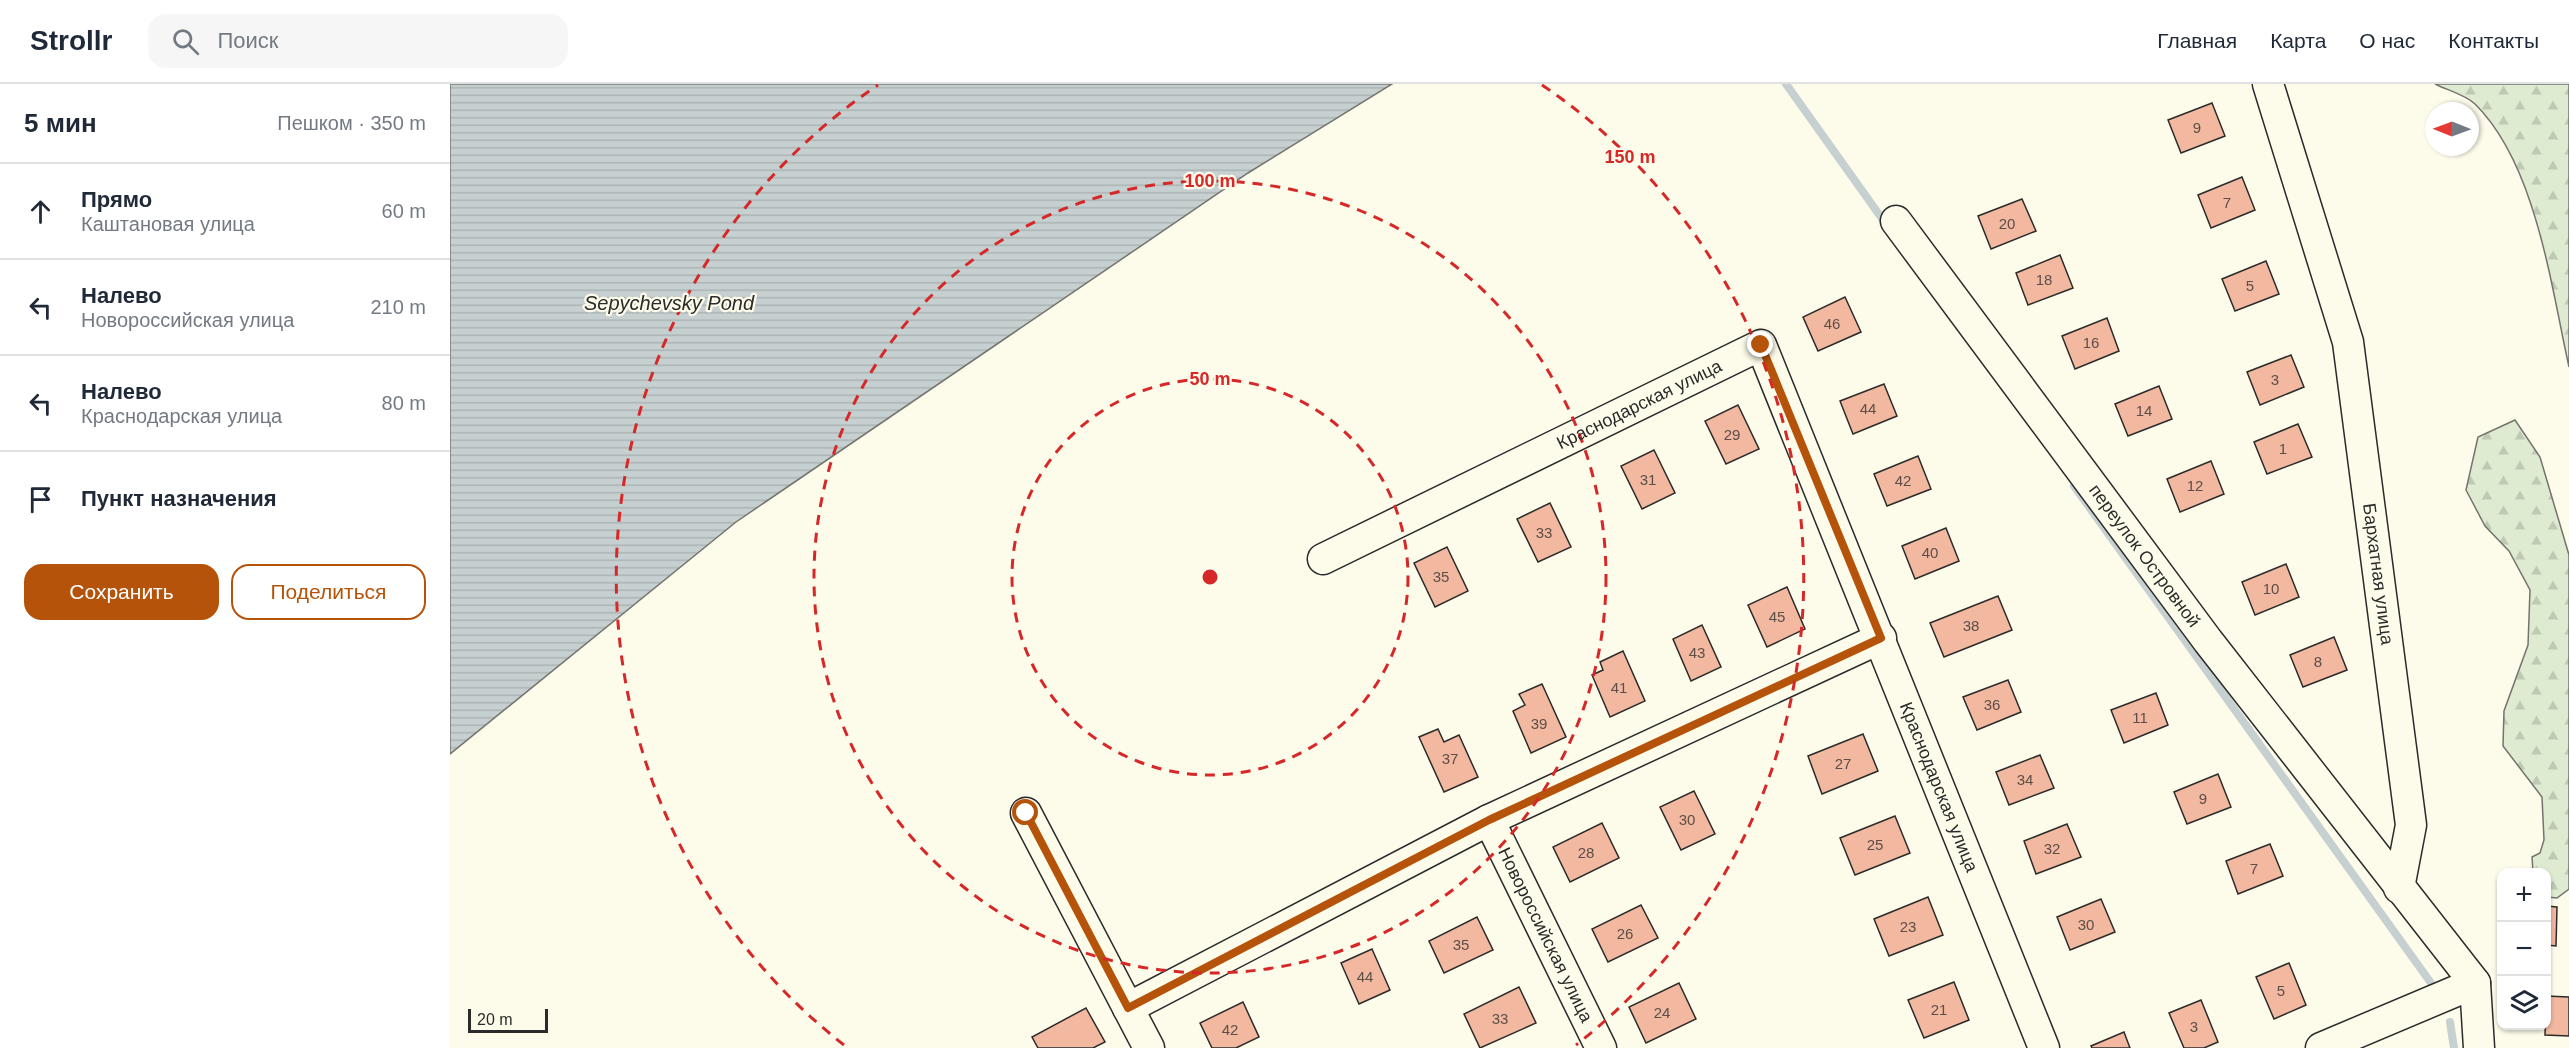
<!DOCTYPE html>
<html lang="ru">
<head>
<meta charset="utf-8">
<style>
  body { margin:0; font-family:Helvetica,sans-serif; background:#f6f6f7; color:#1f2937 }
  .controls { position:absolute; right:18px; bottom:18px; display:grid; overflow:hidden; border-radius:12px; box-shadow:0 2px 4px #0004 }
  .controls button { width:54px; height:54px; display:grid; place-items:center; padding:0; border:0; border-bottom:2px solid #e0e1e3; background:#fff; color:#1f2937; font:30px sans-serif }
  .compass { position:absolute; left:1975px; top:18px; width:54px; height:54px; border-radius:50%; background:#fff; box-shadow:0 2px 4px #0004; rotate:271deg }
  .scale { position:absolute; left:18px; bottom:15px; width:80px; box-sizing:border-box; padding-left:6px; border:3px solid #2b2b2b; border-top:0; font-size:16px; line-height:21px; white-space:nowrap; color:#2b2b2b; -webkit-text-stroke:4px #fdfbea; paint-order:stroke }
  .stop { position:absolute; width:18px; height:18px; margin:-14px; border:4px solid #b45309; border-radius:50%; background:#fff }
  .stop.end { background:#b45309; border-color:#fff; box-shadow:0 2px 6px #0008 }
  .list { margin:0; padding:0; list-style:none }
  h2 { display:flex; justify-content:space-between; align-items:center; height:78px; margin:0; padding:0 24px; font-size:26px }
  h2 small { font-size:20px; font-weight:400; color:#747a83 }
  .list li { display:grid; grid-template-columns:39px 1fr auto; gap:18px; align-items:center; box-sizing:border-box; height:96px; padding:0 24px; border-top:2px solid #e0e1e3 }
  .list b { display:block; font-size:22px; white-space:nowrap }
  .list p { margin:0; font-size:20px; white-space:nowrap; color:#747a83 }
  .list em { font-size:20px; font-style:normal; color:#747a83 }
  .actions { display:flex; gap:12px; padding:18px 24px }
  .actions a { flex:1; padding:14px 0; border:2px solid #b45309; border-radius:18px; text-align:center; font-size:21px; color:#b45309 }
  .actions .main { background:#b45309; color:#fff }
  .icon { flex:none; width:33px; height:33px; fill:none; stroke:currentColor; stroke-width:2; stroke-linecap:round; stroke-linejoin:round }
  .map { position:relative; flex:none; width:2119px; height:964px; overflow:hidden }
  header { display:flex; align-items:center; gap:36px; box-sizing:border-box; height:84px; padding:0 30px; background:#fff; border-bottom:2px solid #e0e1e3 }
  header strong { font-size:28px }
  nav { display:flex; gap:33px; margin-inline-start:auto; font-size:21px }
  .search { width:420px; height:54px; background:#f6f6f7; display:flex; align-items:center; gap:15px; box-sizing:border-box; padding:0 21px; border-radius:18px; color:#747a83; font-size:22px }
  main { display:flex }
  aside { flex:1; background:#fff }
  .map>svg:first-child { display:block }
  .forest { fill:url(#forest-firs); stroke:#74746e; stroke-width:1.5 }
  .water { fill:url(#water-rules); stroke:#74746e; stroke-width:1.5 }
  .lines { fill:none; stroke-linecap:round; stroke-linejoin:round }
  .stream { stroke:#c7d0d0; stroke-width:8 }
  .building { fill:#f2b8a0; stroke:#2b2b2b; stroke-width:1.5 }
  .minor-casing { stroke:#2b2b2b; stroke-width:33 }
  .minor { stroke:#fdfbea; stroke-width:30 }
  .route { stroke:#b45309; stroke-width:8 }
  .ring { fill:none; stroke:#d62828; stroke-width:3; stroke-dasharray:10 8 }
  .labels { text-anchor:middle; stroke-width:4.5; stroke-linejoin:round; paint-order:stroke }
  .number-label { font-size:15px; fill:#5d4e48 }
  .street-label { font-size:18px; fill:#2b2b2b; stroke:#fdfbea }
  .water-label { font-size:20px; font-style:italic; fill:#2b2b2b; stroke:#fdfbea }
  .centre { fill:#d62828; stroke:#fdfbea; stroke-width:3 }
  .ring-label { font-size:18px; text-anchor:middle; font-weight:bold; fill:#d62828; stroke:#fdfbea; stroke-width:4.5; stroke-linejoin:round; paint-order:stroke }
</style>
</head>
<body>
<header>
<strong>Strollr</strong>
<div class="search"><svg class="icon" aria-label="search" viewBox="0 0 24 24"><circle cx="10" cy="10" r="6"/><path d="M15 15l6 6"/></svg>Поиск</div>
<nav><a>Главная</a><a>Карта</a><a>О нас</a><a>Контакты</a></nav>
</header>
<main>
<aside>
<h2>5 мин<small>Пешком · 350 m</small></h2>
<ul class="list">
<li><svg class="icon" aria-label="ahead" viewBox="0 0 24 24"><path d="M12 20V5M6 11l6-6 6 6"/></svg><div><b>Прямо</b><p>Каштановая улица</p></div><em>60 m</em></li>
<li><svg class="icon" aria-label="left" viewBox="0 0 24 24"><path d="M17 20v-9H6M10 6l-5 5 5 5"/></svg><div><b>Налево</b><p>Новороссийская улица</p></div><em>210 m</em></li>
<li><svg class="icon" aria-label="left" viewBox="0 0 24 24"><path d="M17 20v-9H6M10 6l-5 5 5 5"/></svg><div><b>Налево</b><p>Краснодарская улица</p></div><em>80 m</em></li>
<li><svg class="icon" aria-label="arrive" viewBox="0 0 24 24"><path d="M6 21V4h12l-3 4 3 4H6"/></svg><div><b>Пункт назначения</b></div></li>
</ul>
<div class="actions"><a class="main">Сохранить</a><a>Поделиться</a></div>
</aside>
<div class="map">
<svg width="2119" height="964" viewBox="0 0 2119 964">
  <defs>
    <pattern id="forest-firs" width="22" height="20" patternUnits="userSpaceOnUse" patternTransform="scale(1.5)"><rect width="22" height="20" fill="#deebd1"/><path d="M5 1l3.5 6h-7zM16 11l3.5 6h-7z" fill="#bfcab4"/></pattern>
    <pattern id="water-rules" width="6" height="5" patternUnits="userSpaceOnUse" patternTransform="scale(1.5)"><rect width="6" height="5" fill="#c7d0d0"/><path d="M0 2.5h6" fill="none" stroke="#abb3b3"/></pattern>
  </defs>
  <rect width="100%" height="100%" fill="#fdfbea"/>
  <g class="forest">
    <path d="M1985,0h134v283c-18,-81 -33,-203 -94,-263 -9,-9 -28,-14 -40,-20z"/>
    <polygon points="2065,336 2090,373 2119,471 2119,805 2107,814 2097,813 2096,788 2083,788 2082,773 2090,769 2094,756 2092,713 2053,662 2054,627 2078,561 2080,506 2059,467 2035,442 2016,406 2028,353"/>
  </g>
  <polygon class="water" points="0,0 942,0 798,89 286,438 0,670"/>
  <g class="lines">
    <g class="stream">
      <polyline points="1336,0 1438,143"/>
      <polyline points="1624,402 1981,899"/>
      <polyline points="2000,938 2004,964"/>
    </g>
  </g>
  <g class="building">
    <polygon points="1762,19 1775,52 1731,69 1718,36"/>
    <polygon points="1792,93 1805,126 1761,144 1748,111"/>
    <polygon points="1572,115 1586,147 1541,165 1528,132"/>
    <polygon points="1610,171 1623,204 1578,221 1566,189"/>
    <polygon points="1816,177 1829,210 1785,227 1772,195"/>
    <polygon points="1395,213 1411,248 1368,267 1353,233"/>
    <polygon points="1657,234 1669,267 1625,285 1612,252"/>
    <polygon points="1841,271 1854,303 1810,321 1797,288"/>
    <polygon points="1434,300 1447,332 1403,350 1390,317"/>
    <polygon points="1709,302 1722,335 1678,352 1665,320"/>
    <polygon points="1288,321 1309,365 1276,380 1255,337"/>
    <polygon points="1848,340 1862,373 1817,390 1804,358"/>
    <polygon points="1204,366 1225,409 1192,425 1171,382"/>
    <polygon points="1468,372 1481,405 1437,422 1424,390"/>
    <polygon points="1761,377 1774,410 1730,428 1717,395"/>
    <polygon points="1100,419 1121,463 1088,478 1067,435"/>
    <polygon points="1496,444 1509,477 1465,495 1452,462"/>
    <polygon points="997,463 1018,507 985,523 964,479"/>
    <polygon points="1836,480 1849,513 1805,531 1792,498"/>
    <polygon points="1337,503 1355,545 1317,563 1298,521"/>
    <polygon points="1548,512 1562,546 1494,573 1480,539"/>
    <polygon points="1252,541 1271,583 1241,597 1223,555"/>
    <polygon points="1884,553 1897,586 1853,603 1840,571"/>
    <polygon points="1173,567 1195,617 1160,633 1142,591 1153,586 1150,578"/>
    <polygon points="1558,596 1571,628 1527,646 1513,613"/>
    <polygon points="1092,600 1116,653 1081,669 1063,627 1075,621 1069,610"/>
    <polygon points="1706,609 1718,641 1674,659 1661,626"/>
    <polygon points="988,645 994,658 1009,651 1028,693 994,708 969,653"/>
    <polygon points="1413,650 1428,687 1372,710 1358,672"/>
    <polygon points="1590,671 1604,704 1559,721 1546,688"/>
    <polygon points="1768,690 1781,723 1737,740 1724,708"/>
    <polygon points="1244,707 1265,750 1231,766 1210,723"/>
    <polygon points="1445,732 1460,769 1405,791 1390,754"/>
    <polygon points="1152,739 1169,774 1120,798 1103,763"/>
    <polygon points="1617,740 1631,773 1586,790 1574,757"/>
    <polygon points="1820,760 1833,792 1788,810 1776,777"/>
    <polygon points="1478,813 1493,851 1439,872 1424,835"/>
    <polygon points="1651,815 1665,848 1620,866 1607,833"/>
    <polygon points="1191,821 1208,854 1158,878 1142,845"/>
    <polygon points="2096,822 2107,823 2106,862 2096,861"/>
    <polygon points="1027,833 1043,866 994,889 979,857"/>
    <polygon points="922,865 940,906 909,920 891,879"/>
    <polygon points="1839,879 1856,921 1824,935 1806,893"/>
    <polygon points="1504,898 1519,936 1474,954 1458,916"/>
    <polygon points="1229,899 1246,935 1196,959 1179,923"/>
    <polygon points="1069,903 1086,939 1030,964 1014,930"/>
    <polygon points="2096,912 2119,913 2119,952 2095,951"/>
    <polygon points="1751,916 1768,958 1754,964 1734,964 1719,929"/>
    <polygon points="793,918 809,953 786,964 762,964 750,939"/>
    <polygon points="636,924 655,958 643,964 588,964 582,953"/>
    <polygon points="1674,948 1680,964 1642,964 1641,962"/>
  </g>
  <g class="lines">
    <defs>
      <g id="minor">
        <path id="s1" d="M1818,0l80,258 63,483 -12,63"/>
        <path id="s2" d="M1446,137l312,420 267,342 4,65"/>
        <path id="s3" d="M873,475l438,-214 283,703"/>
        <polyline points="576,729 699,964"/>
        <path id="s4" d="M1039,736l112,228"/>
        <polyline points="678,924 1039,736 1431,554"/>
        <polyline points="1871,964 2025,899"/>
      </g>
    </defs>
    <use href="#minor" class="minor-casing"/>
    <use href="#minor" class="minor"/>
  </g>
  <g class="lines">
    <polyline class="route" points="576,729 678,924 1039,736 1431,554 1311,261"/>
  </g>
  <g class="ring">
    <circle cx="760" cy="493" r="198"/>
    <circle cx="760" cy="493" r="396"/>
    <path d="M394 961A594 594 0 0 1 428 1M1092 1A594 594 0 0 1 1126 961"/>
  </g>
  <g class="labels">
    <g class="number-label">
      <text x="1747" y="49">9</text>
      <text x="1777" y="124">7</text>
      <text x="1557" y="145">20</text>
      <text x="1594" y="201">18</text>
      <text x="1800" y="207">5</text>
      <text x="1382" y="245">46</text>
      <text x="1641" y="264">16</text>
      <text x="1825" y="301">3</text>
      <text x="1418" y="330">44</text>
      <text x="1694" y="332">14</text>
      <text x="1282" y="356">29</text>
      <text x="1833" y="370">1</text>
      <text x="1198" y="401">31</text>
      <text x="1453" y="402">42</text>
      <text x="1745" y="407">12</text>
      <text x="1094" y="454">33</text>
      <text x="1480" y="474">40</text>
      <text x="991" y="498">35</text>
      <text x="1821" y="510">10</text>
      <text x="1327" y="538">45</text>
      <text x="1521" y="547">38</text>
      <text x="1247" y="574">43</text>
      <text x="1868" y="583">8</text>
      <text x="1169" y="609">41</text>
      <text x="1542" y="626">36</text>
      <text x="1690" y="639">11</text>
      <text x="1089" y="645">39</text>
      <text x="1000" y="680">37</text>
      <text x="1393" y="685">27</text>
      <text x="1575" y="701">34</text>
      <text x="1753" y="720">9</text>
      <text x="1237" y="741">30</text>
      <text x="1425" y="766">25</text>
      <text x="1602" y="770">32</text>
      <text x="1136" y="774">28</text>
      <text x="1804" y="790">7</text>
      <text x="1636" y="846">30</text>
      <text x="1458" y="848">23</text>
      <text x="1175" y="855">26</text>
      <text x="1011" y="866">35</text>
      <text x="915" y="898">44</text>
      <text x="1831" y="912">5</text>
      <text x="1489" y="931">21</text>
      <text x="1212" y="934">24</text>
      <text x="1050" y="940">33</text>
      <text x="1744" y="948">3</text>
      <text x="780" y="951">42</text>
    </g>
    <g class="street-label">
      <text dy="6" stroke="none"><textPath href="#s3" startOffset="352">Краснодарская улица</textPath></text>
      <text dy="6" stroke="none"><textPath href="#s2" startOffset="417">переулок Островной</textPath></text>
      <text dy="6" stroke="none"><textPath href="#s1" startOffset="504">Бархатная улица</textPath></text>
      <text dy="6" stroke="none"><textPath href="#s3" startOffset="964">Краснодарская улица</textPath></text>
      <text dy="6" stroke="none"><textPath href="#s4" startOffset="128">Новороссийская улица</textPath></text>
    </g>
    <g class="water-label">
      <text x="219" y="226">Sepychevsky Pond</text>
    </g>
  </g>
  <circle cx="760" cy="493" r="9" class="centre"/>
  <g class="ring-label">
    <text x="1180" y="79">150 m</text>
    <text x="760" y="103">100 m</text>
    <text x="760" y="301">50 m</text>
  </g>
</svg>
<div class="controls">
<button>+</button>
<button>−</button>
<button><svg class="icon" aria-label="layers" viewBox="0 0 24 24"><path d="M12 4l9 5-9 5-9-5zM3 14l9 5 9-5"/></svg></button>
</div>
<svg class="compass" viewBox="-18 -18 36 36"><path d="M0-13l5 13h-10z" fill="#e53935"/><path d="M0 13l5-13h-10z" fill="#747a83"/></svg>
<div class="scale">20 m</div>
<div class="stop" style="left:576px;top:729px"></div>
<div class="stop end" style="left:1311px;top:261px"></div>
</div>
</main>
</body>
</html>
